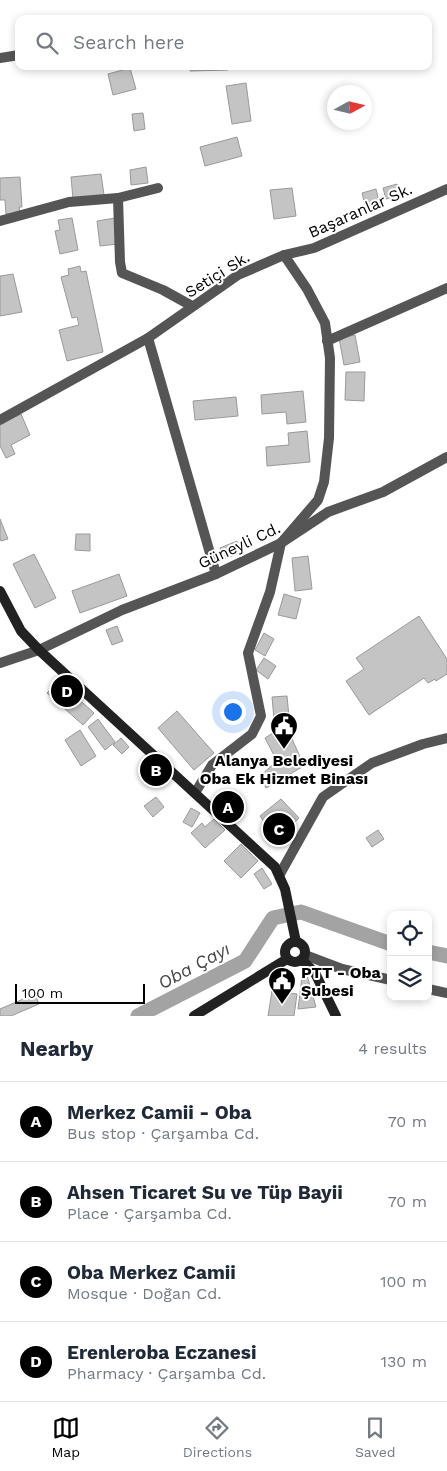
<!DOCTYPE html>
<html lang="en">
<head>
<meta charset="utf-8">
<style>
  body { margin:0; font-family:"Work Sans",sans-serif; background:#f2f2f3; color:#1f2937 }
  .controls { position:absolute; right:15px; bottom:15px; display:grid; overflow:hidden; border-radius:10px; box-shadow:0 2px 8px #0003 }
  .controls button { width:45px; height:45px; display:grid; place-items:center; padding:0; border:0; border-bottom:1px solid #e0e1e3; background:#fff; color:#1f2937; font:25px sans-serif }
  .compass { position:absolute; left:327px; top:85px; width:45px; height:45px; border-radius:50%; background:#fff; box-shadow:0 2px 8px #0003; rotate:82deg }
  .scale { position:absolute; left:15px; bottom:12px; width:130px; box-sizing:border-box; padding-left:5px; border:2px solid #000; border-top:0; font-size:14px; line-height:18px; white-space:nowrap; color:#000; -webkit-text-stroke:4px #fff; paint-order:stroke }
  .you { position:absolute; left:232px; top:711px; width:18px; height:18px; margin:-12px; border:4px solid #fff; border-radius:50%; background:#1a73e8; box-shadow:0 0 0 8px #1a73e833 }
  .badge { display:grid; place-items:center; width:32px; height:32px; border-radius:50%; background:#000; color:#fff; font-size:16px; font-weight:700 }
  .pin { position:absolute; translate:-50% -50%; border:2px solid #fff; box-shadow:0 1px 5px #0006 }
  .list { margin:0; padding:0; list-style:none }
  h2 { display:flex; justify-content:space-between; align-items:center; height:65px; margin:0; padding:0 20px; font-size:21px }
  h2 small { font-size:16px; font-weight:400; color:#747a83 }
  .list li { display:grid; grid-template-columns:32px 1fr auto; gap:15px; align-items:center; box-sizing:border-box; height:80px; padding:0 20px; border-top:1px solid #e0e1e3 }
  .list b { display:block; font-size:19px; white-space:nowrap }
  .list p { margin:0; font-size:16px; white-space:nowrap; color:#747a83 }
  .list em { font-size:16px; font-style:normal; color:#747a83 }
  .icon { flex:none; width:28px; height:28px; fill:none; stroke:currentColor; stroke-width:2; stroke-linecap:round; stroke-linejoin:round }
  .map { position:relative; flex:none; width:447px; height:1016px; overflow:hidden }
  .search { position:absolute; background:#fff; box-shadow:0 2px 8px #0003; left:15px; right:15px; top:15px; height:55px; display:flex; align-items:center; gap:12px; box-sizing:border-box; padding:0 18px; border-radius:10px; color:#747a83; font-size:19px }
  .sheet { height:385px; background:#fff }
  nav { display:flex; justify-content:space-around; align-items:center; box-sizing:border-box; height:70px; border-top:1px solid #e0e1e3; background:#fff; font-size:14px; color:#747a83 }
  nav a { display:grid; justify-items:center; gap:2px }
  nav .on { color:#000 }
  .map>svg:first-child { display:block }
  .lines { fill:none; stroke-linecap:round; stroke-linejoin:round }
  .river { stroke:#a3a3a3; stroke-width:15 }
  .building { fill:#c4c4c4; stroke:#999 }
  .street { stroke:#555; stroke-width:10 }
  .secondary { stroke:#222; stroke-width:10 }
  .labels { text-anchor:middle; stroke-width:4; stroke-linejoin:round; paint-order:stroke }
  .street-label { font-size:16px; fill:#000; stroke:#fff }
  .poi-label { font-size:16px; font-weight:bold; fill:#000; stroke:#fff }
  .water-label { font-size:18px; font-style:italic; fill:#444; stroke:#fff }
</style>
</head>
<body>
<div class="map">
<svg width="447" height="1016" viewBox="0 0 447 1016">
  <rect width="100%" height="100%" fill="#fff"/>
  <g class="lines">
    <g class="river">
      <polyline points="428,952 447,956"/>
      <polyline points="138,1016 245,961 273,918 301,912 391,944"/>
    </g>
  </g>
  <g class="building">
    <polygon points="190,66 228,66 228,70 190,71"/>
    <polygon points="130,68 136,89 113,95 108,74"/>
    <polygon points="246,83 251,121 232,124 226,86"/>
    <polygon points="143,113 145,129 134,131 132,114"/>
    <polygon points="237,137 242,156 205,166 200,147"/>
    <polygon points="146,167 148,183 131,185 130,170"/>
    <polygon points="101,174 104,195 73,199 71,177"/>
    <polygon points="20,177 22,207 19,207 20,213 6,214 5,200 0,200 0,178"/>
    <polygon points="397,184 400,195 386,199 383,188"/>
    <polygon points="292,188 296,216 274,219 270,190"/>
    <polygon points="376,189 380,206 366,209 362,193"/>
    <polygon points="72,218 78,250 60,254 55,231 60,230 58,220"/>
    <polygon points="115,218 118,244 100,246 97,221"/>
    <polygon points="80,266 81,272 86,271 103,352 67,361 59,330 79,325 77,317 72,318 61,277 69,275 68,269"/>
    <polygon points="13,274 22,312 0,316 0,276"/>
    <polygon points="355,335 360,362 344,365 339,338"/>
    <polygon points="346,372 365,372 364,401 345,400"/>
    <polygon points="303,391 306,422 287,424 286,412 262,414 261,395"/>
    <polygon points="236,397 238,416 195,420 193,401"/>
    <polygon points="21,414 30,435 11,445 15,454 6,458 0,446 0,424"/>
    <polygon points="307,431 310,462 267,466 266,447 289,445 288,433"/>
    <polygon points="0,519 8,539 1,541 0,538"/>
    <polygon points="76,534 90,534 90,551 75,550"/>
    <polygon points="237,541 242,552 224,559 220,548"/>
    <polygon points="34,554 56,598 35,608 13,564"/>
    <polygon points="308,556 312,589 295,591 292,558"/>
    <polygon points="119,574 127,596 80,613 72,591"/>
    <polygon points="284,594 301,599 296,619 278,615"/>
    <polygon points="419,616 447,659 447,674 436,681 435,679 428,683 424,678 369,715 346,681 364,669 356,658"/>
    <polygon points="117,626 123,641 112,645 106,630"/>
    <polygon points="264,633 274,639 265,656 255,650"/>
    <polygon points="264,658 276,666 268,679 256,670"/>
    <polygon points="59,681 94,713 83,725 47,693"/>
    <polygon points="287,696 289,717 274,719 272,697"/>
    <polygon points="177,711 214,753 194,770 158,728"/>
    <polygon points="98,719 115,742 105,750 88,727"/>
    <polygon points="286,725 304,766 266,788 260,776 277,761 265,738"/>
    <polygon points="80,730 96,756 81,766 65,740"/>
    <polygon points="121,738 129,747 122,754 113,745"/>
    <polygon points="154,762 163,773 158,778 149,766"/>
    <polygon points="156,797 164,807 153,817 144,806"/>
    <polygon points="281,799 299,818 277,840 260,816"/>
    <polygon points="191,808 200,813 192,827 183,822"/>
    <polygon points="214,819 225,830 205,848 191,833 202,823 205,827"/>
    <polygon points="378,830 384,839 372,847 366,838"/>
    <polygon points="241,844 258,861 241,878 224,861"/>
    <polygon points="262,868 272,884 264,889 254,874"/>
    <polygon points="307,975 316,1007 298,1009 302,976"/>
    <polygon points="272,991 297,994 294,1016 268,1016"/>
    <polygon points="35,994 39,1004 11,1016 0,1016 0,1009"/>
  </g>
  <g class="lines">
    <g class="street">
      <polyline points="0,58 19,55"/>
      <polyline points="118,198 120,262 122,273 163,290 192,306"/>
      <polyline points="0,221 69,202 118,198 158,188"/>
      <polyline points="284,255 314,248 447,189"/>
      <polyline points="148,338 216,574"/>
      <polyline points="327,341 447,288"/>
      <polyline points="0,420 148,338 238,275 284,255 307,289 325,323 330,358 329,438 324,482 318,500 281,543 270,592 248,653 261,716 252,734 212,765 195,793"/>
      <polyline points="0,663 39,650 122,610 216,574 281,543 328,512 383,492 447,457"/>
      <polyline points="280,874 323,797 372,763 423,744 447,738"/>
      <polyline points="305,955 342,969 391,980"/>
      <polyline points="428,989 447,993"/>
    </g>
    <g class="secondary">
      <polyline points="0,591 21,631 39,650 275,867 285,889 296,942"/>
      <circle cx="295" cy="952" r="10"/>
      <polyline points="302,960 315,973 336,1016"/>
      <polyline points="194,1016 287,959"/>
    </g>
  </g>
  <defs>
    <symbol id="civic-pin" viewBox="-11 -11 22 30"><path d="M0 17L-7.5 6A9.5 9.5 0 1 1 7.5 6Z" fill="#000" stroke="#fff"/><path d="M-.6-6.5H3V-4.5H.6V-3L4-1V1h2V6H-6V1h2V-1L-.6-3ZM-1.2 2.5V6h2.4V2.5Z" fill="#fff"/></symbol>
  </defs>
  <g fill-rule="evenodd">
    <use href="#civic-pin" x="268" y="710" width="32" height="43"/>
    <use href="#civic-pin" x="266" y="965" width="32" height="43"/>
  </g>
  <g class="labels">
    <g class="street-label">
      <text transform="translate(360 210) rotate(-24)" y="6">Başaranlar Sk.</text>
      <text transform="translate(217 274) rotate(-32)" y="6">Setiçi Sk.</text>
      <text transform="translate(239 545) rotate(-25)" y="6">Güneyli Cd.</text>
    </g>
    <g class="poi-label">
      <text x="284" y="766">Alanya Belediyesi<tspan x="284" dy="18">Oba Ek Hizmet Binası</tspan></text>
      <text x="301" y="978" text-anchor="start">PTT - Oba<tspan x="301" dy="18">Şubesi</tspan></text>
    </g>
    <g class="water-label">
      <text transform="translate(194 966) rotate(-28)" y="6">Oba Çayı</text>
    </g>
  </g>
</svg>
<div class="controls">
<button><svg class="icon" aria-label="locate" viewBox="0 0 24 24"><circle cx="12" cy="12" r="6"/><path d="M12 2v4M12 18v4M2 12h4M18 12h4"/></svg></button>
<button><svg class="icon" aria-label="layers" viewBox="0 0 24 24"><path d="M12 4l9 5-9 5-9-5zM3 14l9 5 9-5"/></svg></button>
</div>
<svg class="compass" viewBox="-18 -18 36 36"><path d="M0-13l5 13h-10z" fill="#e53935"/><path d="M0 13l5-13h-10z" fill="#747a83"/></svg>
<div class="scale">100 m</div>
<div class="you"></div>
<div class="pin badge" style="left:228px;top:807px">A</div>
<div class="pin badge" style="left:156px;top:770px">B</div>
<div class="pin badge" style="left:279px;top:829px">C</div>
<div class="pin badge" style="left:67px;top:691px">D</div>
<div class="search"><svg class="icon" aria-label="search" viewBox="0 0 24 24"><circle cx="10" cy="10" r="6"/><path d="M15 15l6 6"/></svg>Search here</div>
</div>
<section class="sheet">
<h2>Nearby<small>4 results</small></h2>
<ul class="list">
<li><span class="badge">A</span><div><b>Merkez Camii - Oba</b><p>Bus stop · Çarşamba Cd.</p></div><em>70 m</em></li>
<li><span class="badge">B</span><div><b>Ahsen Ticaret Su ve Tüp Bayii</b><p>Place · Çarşamba Cd.</p></div><em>70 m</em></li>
<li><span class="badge">C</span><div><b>Oba Merkez Camii</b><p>Mosque · Doğan Cd.</p></div><em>100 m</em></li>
<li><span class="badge">D</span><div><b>Erenleroba Eczanesi</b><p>Pharmacy · Çarşamba Cd.</p></div><em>130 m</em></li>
</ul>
</section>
<nav>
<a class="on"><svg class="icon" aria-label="map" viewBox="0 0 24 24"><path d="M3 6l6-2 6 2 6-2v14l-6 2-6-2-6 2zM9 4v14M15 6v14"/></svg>Map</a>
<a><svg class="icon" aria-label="directions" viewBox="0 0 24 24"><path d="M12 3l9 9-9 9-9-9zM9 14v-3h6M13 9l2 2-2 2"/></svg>Directions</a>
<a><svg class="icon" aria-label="saved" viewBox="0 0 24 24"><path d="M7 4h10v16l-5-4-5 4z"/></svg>Saved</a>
</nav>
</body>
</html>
